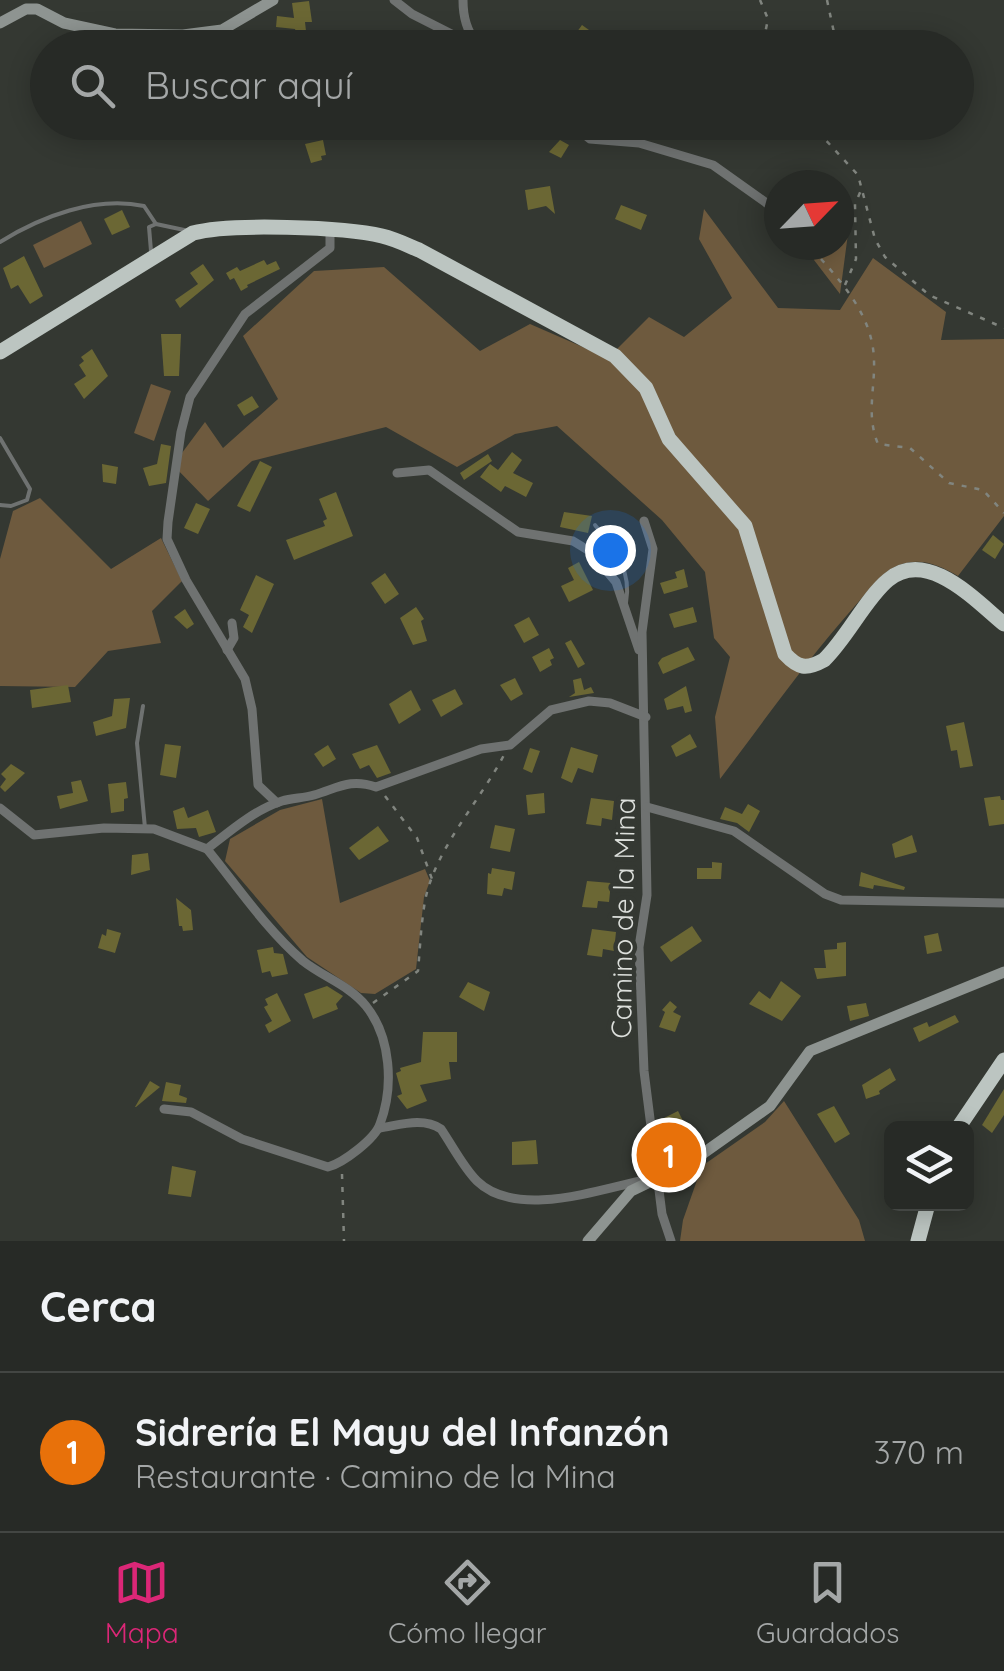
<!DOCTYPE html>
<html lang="es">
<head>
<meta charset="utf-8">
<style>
  body { margin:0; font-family:Quicksand,sans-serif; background:#333632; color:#f1f3f6 }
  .controls { position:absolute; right:30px; bottom:30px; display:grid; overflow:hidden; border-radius:15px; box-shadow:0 5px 25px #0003 }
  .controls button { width:90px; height:90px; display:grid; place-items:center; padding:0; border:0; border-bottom:2px solid #434643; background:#272a26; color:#f1f3f6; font:50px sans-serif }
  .compass { position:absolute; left:764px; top:170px; width:90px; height:90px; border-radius:50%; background:#272a26; box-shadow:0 5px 25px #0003; rotate:65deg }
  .you { position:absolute; left:610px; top:550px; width:35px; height:35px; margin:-25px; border:8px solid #fff; border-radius:50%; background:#1a73e8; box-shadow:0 0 0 15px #1a73e833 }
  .badge { display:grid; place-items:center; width:65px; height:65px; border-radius:50%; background:#db2777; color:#fff; font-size:32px; font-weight:700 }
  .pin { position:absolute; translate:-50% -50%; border:5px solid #fff; box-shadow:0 2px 10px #0006 }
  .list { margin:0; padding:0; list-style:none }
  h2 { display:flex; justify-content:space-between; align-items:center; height:130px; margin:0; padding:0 40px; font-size:42px }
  h2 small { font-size:32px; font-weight:400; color:#a4a7a7 }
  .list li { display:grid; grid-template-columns:65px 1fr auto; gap:30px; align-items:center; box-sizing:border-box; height:160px; padding:0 40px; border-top:2px solid #434643 }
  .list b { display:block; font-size:38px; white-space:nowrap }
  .list p { margin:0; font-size:32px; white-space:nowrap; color:#a4a7a7 }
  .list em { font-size:32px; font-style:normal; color:#a4a7a7 }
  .icon { flex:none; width:55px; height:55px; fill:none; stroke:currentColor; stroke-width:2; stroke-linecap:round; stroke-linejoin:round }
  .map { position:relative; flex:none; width:1004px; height:1241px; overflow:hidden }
  .search { position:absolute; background:#272a26; box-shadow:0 5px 25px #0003; left:30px; right:30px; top:30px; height:110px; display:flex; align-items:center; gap:25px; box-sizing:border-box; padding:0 35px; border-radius:55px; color:#a4a7a7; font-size:38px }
  .sheet { height:290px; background:#272a26 }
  nav { display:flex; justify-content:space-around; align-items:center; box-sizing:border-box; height:140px; border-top:2px solid #434643; background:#272a26; font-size:28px; color:#a4a7a7 }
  nav a { display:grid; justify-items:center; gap:5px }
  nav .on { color:#db2777 }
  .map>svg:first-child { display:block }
  .green { fill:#6e5a3e }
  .building { fill:#6b6734 }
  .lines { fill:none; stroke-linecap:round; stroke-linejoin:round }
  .path { stroke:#81857f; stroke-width:2.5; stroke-dasharray:5 8; stroke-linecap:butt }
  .lane { stroke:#6f7271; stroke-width:4 }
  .street { stroke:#6f7271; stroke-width:9 }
  .secondary { stroke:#8e9491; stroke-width:11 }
  .highway { stroke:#bcc5c1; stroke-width:15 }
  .labels { text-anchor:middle; stroke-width:9; stroke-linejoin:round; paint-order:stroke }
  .street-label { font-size:28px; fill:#dcdfdb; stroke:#343832 }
</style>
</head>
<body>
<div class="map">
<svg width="1004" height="1241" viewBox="0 0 1004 1241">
  <rect width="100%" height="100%" fill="#343832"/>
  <g class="green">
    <path d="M704,209l74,99 62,2 33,-52 73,54 -5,28 63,-1v177l-46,60c-19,-11 -37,-19 -59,-11 -19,7 -32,28 -45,42 -48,54 -90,114 -134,172l-5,-62 15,-60 -16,-19 -9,-66 -43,-52 -105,-94 -42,8 -58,33 -71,-40 -134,34 -44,40 -35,-36 32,-43 18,26 55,-49 -35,-63 71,-65 70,-4 96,84 50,-27 78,34 41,-41 35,20 48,-39 -33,-59z"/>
    <polygon points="839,210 851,211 840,294 814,260 817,245 839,245"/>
    <polygon points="81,221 92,244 44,268 33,245"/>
    <polygon points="151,384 171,391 154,441 134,433"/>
    <polygon points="40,498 111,569 161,538 182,581 152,611 161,643 108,651 75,687 0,686 0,559 13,511"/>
    <polygon points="322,799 340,903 425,869 430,881 424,897 416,969 375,994 361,993 307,957 225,861 230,839 280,810"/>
    <polygon points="784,1101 859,1220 865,1241 680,1241 683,1220 702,1166 765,1122"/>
  </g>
  <g class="building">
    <polygon points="309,1 312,22 305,22 306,31 296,32 295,29 276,27 277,16 294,18 292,3"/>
    <polygon points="582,25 589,30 575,48 569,43"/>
    <polygon points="855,122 868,122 859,140 849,135"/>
    <polygon points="323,140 326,155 321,156 322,160 311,163 305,144"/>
    <polygon points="560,140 569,145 561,158 549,152"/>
    <polygon points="550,186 555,214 546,206 528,210 525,190"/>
    <polygon points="621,205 647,215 641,230 615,219"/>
    <polygon points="122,210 130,227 112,235 104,219"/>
    <polygon points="24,256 43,296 30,304 18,285 11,289 3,268"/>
    <polygon points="264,260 267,265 276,261 280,269 247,285 248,287 241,291 234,278 230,280 226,273 237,267 240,271"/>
    <polygon points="203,264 214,280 180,308 175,300 198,284 190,273"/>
    <polygon points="161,334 181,334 179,376 164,376"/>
    <polygon points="92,349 108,376 84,399 74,384 86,376 79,365 84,361 81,357"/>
    <polygon points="252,396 259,407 244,416 237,405"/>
    <polygon points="161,444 171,446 166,483 149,486 143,468 157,464"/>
    <polygon points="512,452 522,460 513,473 533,483 526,497 505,486 501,492 480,477 490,464 498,470"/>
    <polygon points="488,454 492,461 464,480 460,473"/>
    <polygon points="260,461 272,467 250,512 237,506"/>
    <polygon points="102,464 118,467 116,484 103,482"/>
    <polygon points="336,492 353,536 294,560 286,540 325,526 323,521 327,519 319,499"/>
    <polygon points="196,503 210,509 198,534 184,528"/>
    <polygon points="564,512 592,516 588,533 560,527"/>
    <polygon points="993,535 1004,544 995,559 982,550"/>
    <polygon points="579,562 593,590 569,602 561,586 574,580 568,568"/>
    <polygon points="684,569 688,587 664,594 660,583 677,578 675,572"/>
    <polygon points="385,573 399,594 385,604 371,583"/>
    <polygon points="256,575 274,584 252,633 243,627 249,615 240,610"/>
    <polygon points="416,607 424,619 421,621 427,641 413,645 400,618"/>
    <polygon points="693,607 697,622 674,628 669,614"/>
    <polygon points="185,609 194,624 187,629 174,617"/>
    <polygon points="529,617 539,635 524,643 514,625"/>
    <polygon points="571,640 585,664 578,668 565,643"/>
    <polygon points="688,647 695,660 663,674 658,663 662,658"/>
    <polygon points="549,648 554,658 550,660 552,665 540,672 532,657"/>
    <polygon points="515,678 523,694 511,701 500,685"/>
    <polygon points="581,678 584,690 591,687 594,693 569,697 575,693 573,680"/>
    <polygon points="68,685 71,702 32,708 30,690"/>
    <polygon points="686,686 692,711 685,713 683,706 667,710 664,699"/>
    <polygon points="455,689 463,704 441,717 432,700"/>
    <polygon points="411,690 421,710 399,724 389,704"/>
    <polygon points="130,698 126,728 96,736 93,722 112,716 114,699"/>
    <polygon points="964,722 973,766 960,768 957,750 951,751 946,726"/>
    <polygon points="690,734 697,747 676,757 671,746"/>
    <polygon points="165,744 181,746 176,778 160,775"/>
    <polygon points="328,745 336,759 323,767 314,754"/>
    <polygon points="377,745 391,773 377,778 369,765 360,769 352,754"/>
    <polygon points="571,747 598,755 593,773 578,768 572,783 561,778"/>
    <polygon points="530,748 540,751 532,773 523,769"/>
    <polygon points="11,764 25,773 5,792 0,787 6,779 1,774"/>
    <polygon points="81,780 88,801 60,809 57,796 73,793 71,782"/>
    <polygon points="126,782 128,798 124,799 124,811 111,813 108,784"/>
    <polygon points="544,793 545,813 528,815 526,795"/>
    <polygon points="1000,796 1001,800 1004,800 1004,824 989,826 984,798"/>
    <polygon points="591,798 614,801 612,820 602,818 601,826 586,824"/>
    <polygon points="748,804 760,811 749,832 737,823 720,819 725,807 742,814"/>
    <polygon points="184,807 188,818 208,810 216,832 199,837 196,828 177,829 173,811"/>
    <polygon points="495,825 515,829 510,852 490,848"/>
    <polygon points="378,826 389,841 359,860 349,848"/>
    <polygon points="912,835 917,852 895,858 892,844"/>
    <polygon points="148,853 150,870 131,875 132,855"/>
    <polygon points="712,862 722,863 721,879 697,879 697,868 712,868"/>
    <polygon points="492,868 515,872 512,890 504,888 502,896 487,894 488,873 491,874"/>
    <polygon points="861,872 905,887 904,890 874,885 873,889 859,886"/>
    <polygon points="587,881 611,883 609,902 598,901 597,908 582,907"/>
    <polygon points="176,898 191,910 193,930 183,931 182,926 179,926"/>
    <polygon points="692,926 702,941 671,962 660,947"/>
    <polygon points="107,929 121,933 115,953 98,948 102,934 106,936"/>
    <polygon points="592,929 616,932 614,951 603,949 602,957 587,955"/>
    <polygon points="938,933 942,951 927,954 924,936"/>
    <polygon points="846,942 846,976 817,979 814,968 826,968 824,950 837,949 837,943"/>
    <polygon points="273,947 274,953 283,954 288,974 272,977 270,971 262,973 257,950"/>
    <polygon points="781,981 801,996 782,1021 749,1004 759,991 770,999"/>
    <polygon points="468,982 490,992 484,1011 459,997"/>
    <polygon points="327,986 343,996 336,1004 338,1009 313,1019 304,994"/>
    <polygon points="277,993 291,1021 269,1033 265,1025 272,1021 264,1007 268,1005 265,999"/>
    <polygon points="670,1001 677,1007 673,1012 681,1016 675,1032 659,1027 665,1012 662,1010"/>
    <polygon points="866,1003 869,1016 850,1021 847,1006"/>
    <polygon points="955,1015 959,1022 919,1042 913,1028 927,1022 929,1027"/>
    <polygon points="423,1032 457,1032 457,1062 449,1062 451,1079 420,1085 427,1101 407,1109 397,1096 402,1094 396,1073 401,1071 400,1068 421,1062"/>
    <polygon points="890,1068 896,1080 879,1091 880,1094 866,1099 862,1085"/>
    <polygon points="150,1081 160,1087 136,1107 135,1107"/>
    <polygon points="166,1082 181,1085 179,1095 187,1098 186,1103 162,1101"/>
    <polygon points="1004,1089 1004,1115 992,1133 982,1125"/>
    <polygon points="834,1106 850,1134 835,1143 817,1114"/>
    <polygon points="678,1111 696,1147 683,1155 676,1141 668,1145 658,1121"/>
    <polygon points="536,1140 538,1164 512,1165 512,1142"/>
    <polygon points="172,1166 196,1171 191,1197 168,1194"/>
  </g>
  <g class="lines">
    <g class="path">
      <polyline points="760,0 768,19 762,48"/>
      <polyline points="827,0 836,42 833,48"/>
      <polyline points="809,122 858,175 875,239 885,257 929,295 1004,328"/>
      <path d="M821,259c25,28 52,60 53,101 1,30 -8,55 4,84l32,4 39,35 34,7 21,23"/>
      <polyline points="845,285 856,259 855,204 862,188"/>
      <polyline points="385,796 417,838 432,879"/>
      <path d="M373,1003l45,-32c2,-23 3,-47 7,-70 10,-52 55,-100 79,-146"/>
      <polyline points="342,1174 344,1241"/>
    </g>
    <g class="lane">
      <path d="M0,242c42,-26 95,-46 144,-36l12,18"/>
      <polyline points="151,251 149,227 156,224 189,231"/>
      <polyline points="0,438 30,489 27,500 11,506 0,505"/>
      <path d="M595,525c20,25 37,45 31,78"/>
      <polyline points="143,706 137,743 145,828"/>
    </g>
    <g class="street">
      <polyline points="394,0 412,14 479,48"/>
      <path d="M463,0c0,18 4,30 14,45"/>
      <polyline points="569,122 590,139 639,143 713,165 779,212"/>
      <polyline points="811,245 814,251"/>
      <polyline points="397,473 429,470 518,532 573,541 591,552 616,582 639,650"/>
      <polyline points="644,521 653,549 642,632 647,895 639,947 644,1071 662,1214 671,1241"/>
      <polyline points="227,650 234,638 232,623"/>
      <polyline points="277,803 258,785 252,709 245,679 186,580 167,539 168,522 181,432 190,397 245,314 330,248 330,231"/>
      <polyline points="647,807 734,831 825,894 841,900 1004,903"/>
      <path d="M0,808l34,27 70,-7 50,1 53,20c23,-18 47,-39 75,-48 10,-3 22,-3 32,-6 24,-7 36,-17 62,-8l105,-38 29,-4 41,-35 38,-9 21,2 36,14"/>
      <path d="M164,1109l27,3 51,27 86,28c15,-4 47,-28 52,-43 14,-37 11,-87 -14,-118 -17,-21 -43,-29 -63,-45 -37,-32 -65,-74 -96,-112"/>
      <path d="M380,1128c20,-3 43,-11 61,1 11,16 22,38 36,52 39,38 120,9 168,-1"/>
    </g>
    <g class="secondary">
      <polyline points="0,23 26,9 37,9 64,23 115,34 183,35 222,30 273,0"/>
      <polyline points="588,1241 631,1191 691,1162 770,1106 810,1051 1004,972"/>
    </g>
    <g class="highway">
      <path d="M0,352l193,-119c36,-10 152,-6 189,3 13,3 25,9 37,14l196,106 31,32 23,51 76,87 40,128c13,14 21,16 39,6 23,-22 42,-62 64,-80 39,-33 88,21 116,44"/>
      <polyline points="958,1128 1004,1060"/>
      <polyline points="918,1241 928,1204"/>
    </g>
  </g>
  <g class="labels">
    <g class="street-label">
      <text transform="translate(623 918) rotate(-89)" y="10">Camino de la Mina</text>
    </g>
  </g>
</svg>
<div class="controls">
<button><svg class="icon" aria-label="layers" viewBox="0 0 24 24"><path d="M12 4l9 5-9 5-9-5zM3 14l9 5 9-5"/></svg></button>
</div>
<svg class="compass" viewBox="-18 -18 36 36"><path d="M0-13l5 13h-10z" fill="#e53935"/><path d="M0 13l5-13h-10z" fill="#a4a7a7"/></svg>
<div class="you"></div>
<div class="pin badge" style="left:669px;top:1155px;background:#e8710a">1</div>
<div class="search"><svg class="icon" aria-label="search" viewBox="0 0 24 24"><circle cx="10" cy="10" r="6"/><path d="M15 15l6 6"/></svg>Buscar aquí</div>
</div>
<section class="sheet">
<h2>Cerca<small></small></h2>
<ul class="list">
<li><span class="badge" style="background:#e8710a">1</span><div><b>Sidrería El Mayu del Infanzón</b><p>Restaurante · Camino de la Mina</p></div><em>370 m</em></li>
</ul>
</section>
<nav>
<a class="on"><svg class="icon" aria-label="map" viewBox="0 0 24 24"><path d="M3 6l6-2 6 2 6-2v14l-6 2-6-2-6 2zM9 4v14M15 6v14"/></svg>Mapa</a>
<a><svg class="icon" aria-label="directions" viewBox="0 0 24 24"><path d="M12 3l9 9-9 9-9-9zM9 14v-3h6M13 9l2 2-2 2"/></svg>Cómo llegar</a>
<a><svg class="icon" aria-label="saved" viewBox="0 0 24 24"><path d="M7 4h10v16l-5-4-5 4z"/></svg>Guardados</a>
</nav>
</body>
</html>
